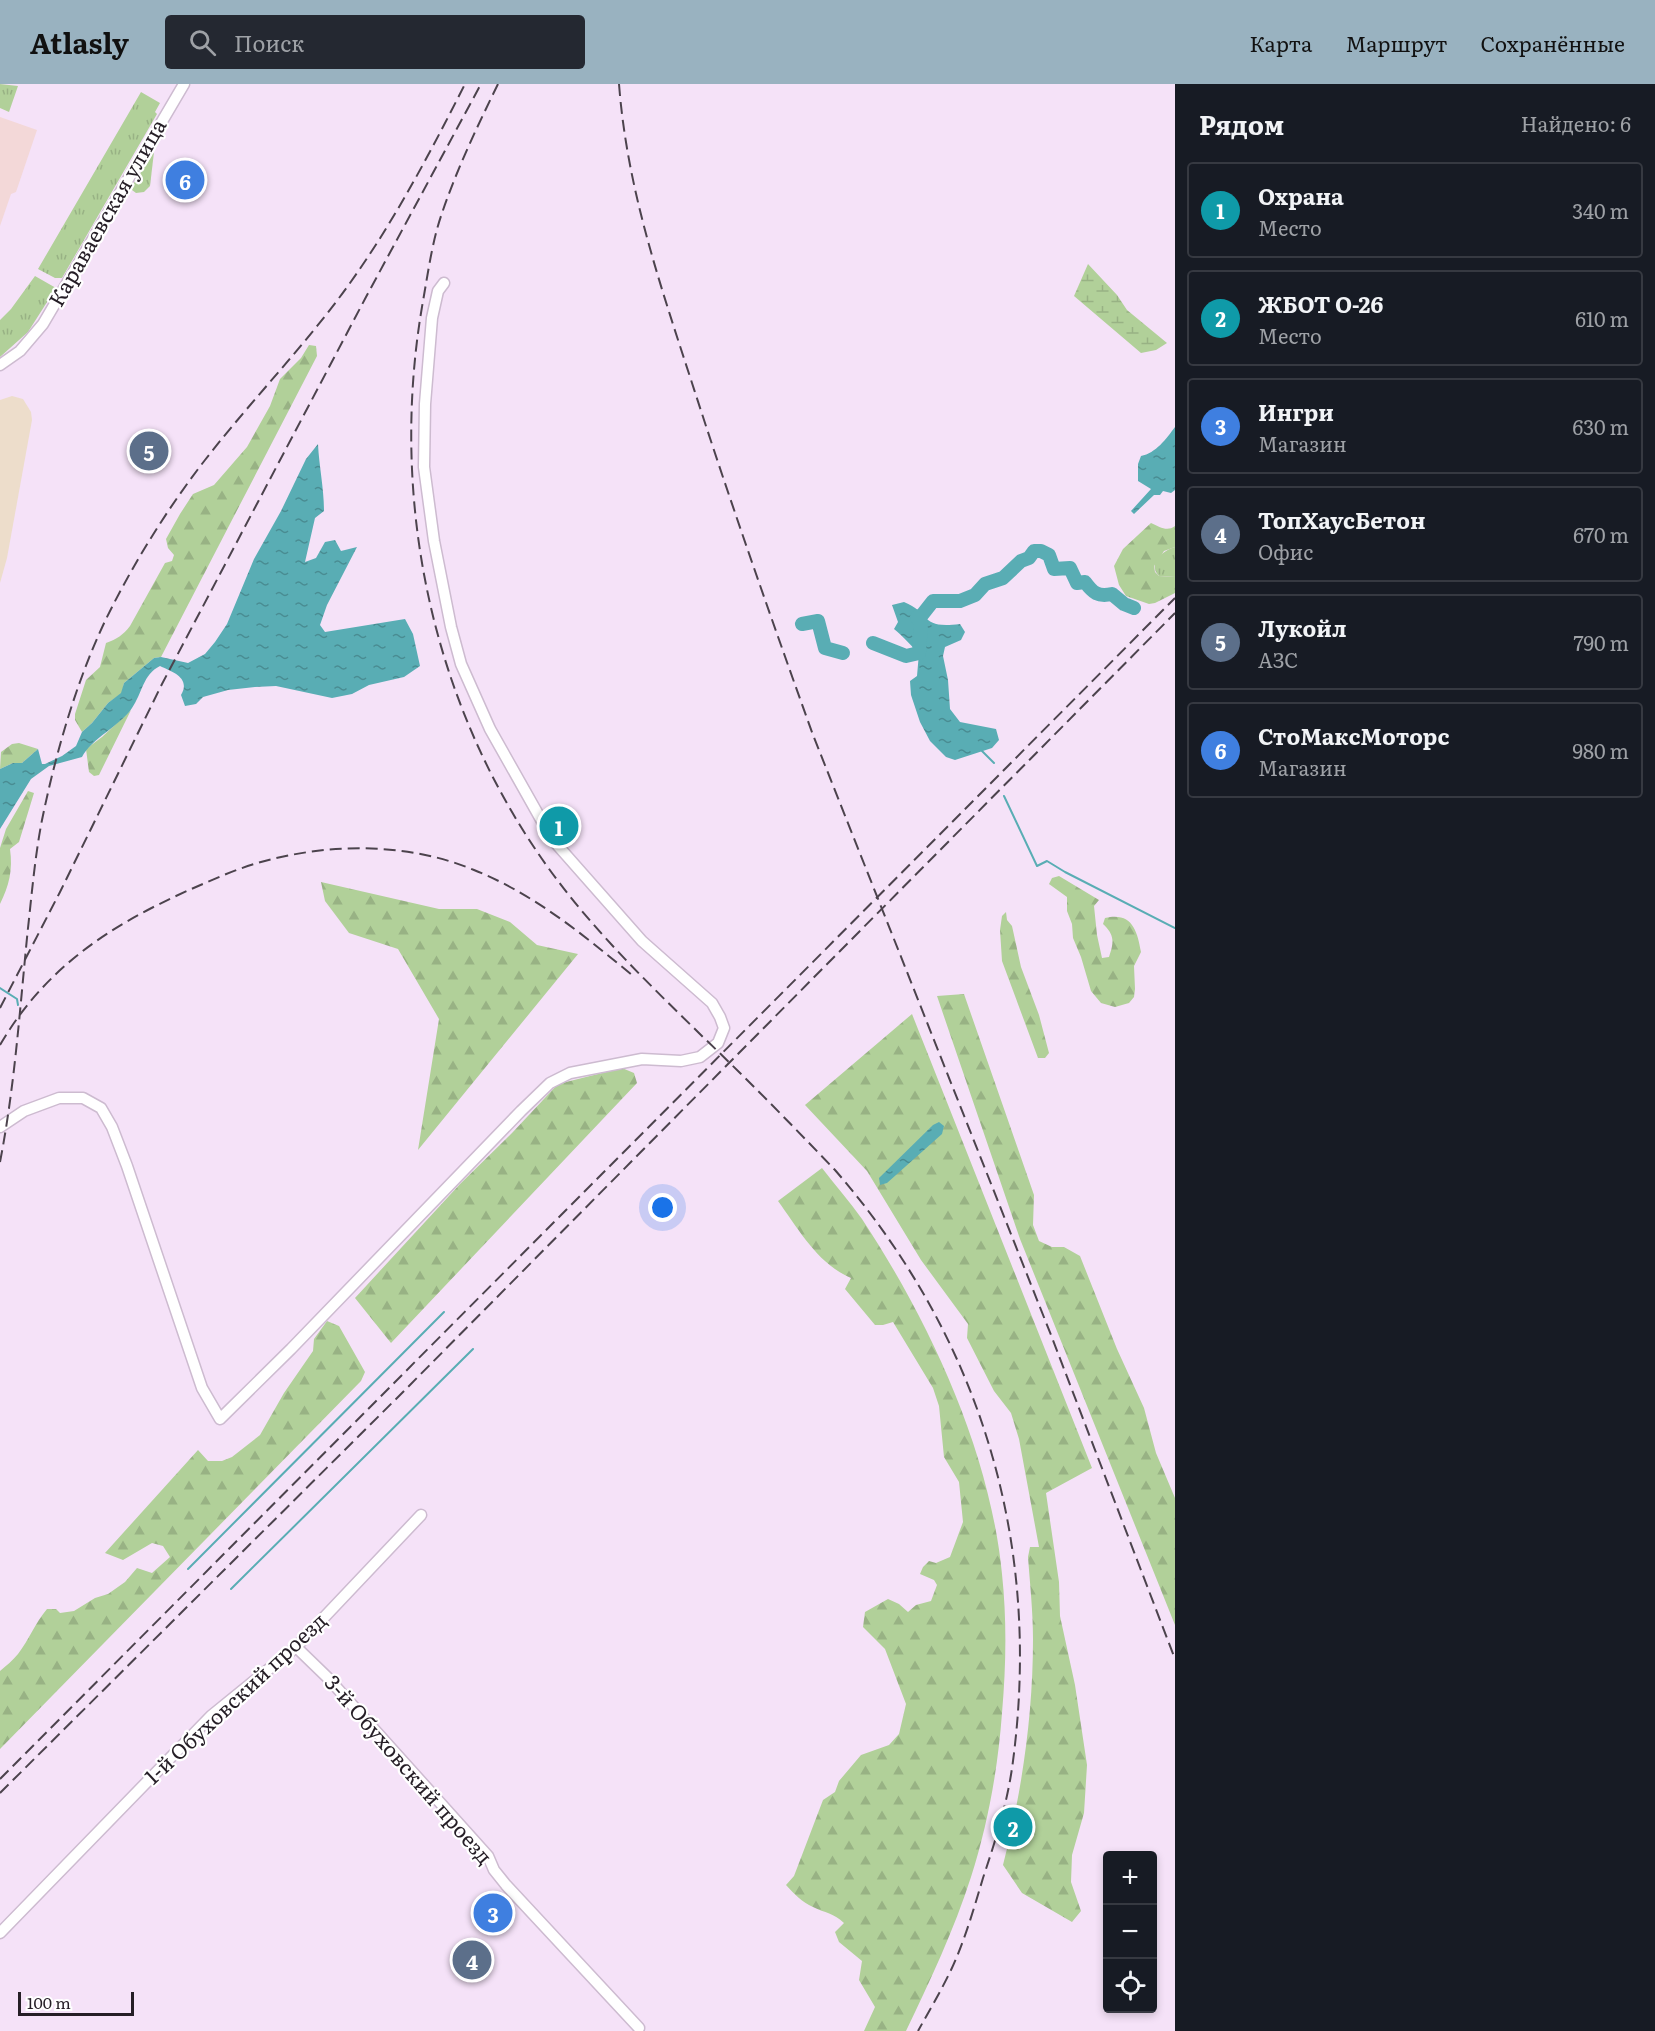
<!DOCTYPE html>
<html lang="ru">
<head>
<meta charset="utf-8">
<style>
  body { margin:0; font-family:Literata,serif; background:#242831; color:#f1f3f6 }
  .controls { position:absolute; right:18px; bottom:18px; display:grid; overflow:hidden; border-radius:6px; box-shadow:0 3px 9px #0003 }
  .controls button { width:54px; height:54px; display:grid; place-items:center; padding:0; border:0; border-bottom:2px solid #363941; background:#171b24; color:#f1f3f6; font:30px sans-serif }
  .scale { position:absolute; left:18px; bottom:15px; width:116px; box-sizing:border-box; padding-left:6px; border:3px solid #251e26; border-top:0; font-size:16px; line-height:21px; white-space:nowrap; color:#251e26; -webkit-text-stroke:4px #fff; paint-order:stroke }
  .you { position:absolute; left:663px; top:1124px; width:21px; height:21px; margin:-15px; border:4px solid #fff; border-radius:50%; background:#1a73e8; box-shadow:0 0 0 9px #1a73e833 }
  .badge { display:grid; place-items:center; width:39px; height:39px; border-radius:50%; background:#99b2c0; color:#fff; font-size:20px; font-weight:700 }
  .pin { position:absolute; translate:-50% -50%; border:3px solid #fff; box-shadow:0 2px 6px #0006 }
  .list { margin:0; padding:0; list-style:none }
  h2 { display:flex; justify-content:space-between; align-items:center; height:78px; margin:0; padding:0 24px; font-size:26px }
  h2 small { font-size:20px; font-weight:400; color:#9ea1a6 }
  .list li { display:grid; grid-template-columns:39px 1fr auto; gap:18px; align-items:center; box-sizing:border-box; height:96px; margin:0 12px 12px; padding:0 12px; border:2px solid #363941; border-radius:6px }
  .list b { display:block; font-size:22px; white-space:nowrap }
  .list p { margin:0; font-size:20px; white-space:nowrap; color:#9ea1a6 }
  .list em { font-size:20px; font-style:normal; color:#9ea1a6 }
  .icon { flex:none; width:33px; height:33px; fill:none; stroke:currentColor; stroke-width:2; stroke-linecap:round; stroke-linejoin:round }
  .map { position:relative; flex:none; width:1175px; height:1947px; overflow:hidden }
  header { display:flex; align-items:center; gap:36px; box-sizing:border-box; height:84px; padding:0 30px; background:#99b2c0; color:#111 }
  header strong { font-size:28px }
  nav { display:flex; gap:33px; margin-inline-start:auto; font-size:21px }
  .search { width:420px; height:54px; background:#242831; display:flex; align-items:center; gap:15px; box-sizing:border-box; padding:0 21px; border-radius:6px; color:#9ea1a6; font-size:22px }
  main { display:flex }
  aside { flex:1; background:#171b24 }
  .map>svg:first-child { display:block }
  .commercial { fill:#edddcb }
  .education { fill:#f3d8d8 }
  .grass { fill:url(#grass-tufts) }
  .forest { fill:url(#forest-firs) }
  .wetland { fill:url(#wetland-marsh) }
  .water { fill:url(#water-ripples) }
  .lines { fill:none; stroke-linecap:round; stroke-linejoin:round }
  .stream { stroke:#59adb4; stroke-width:2 }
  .river { stroke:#59adb4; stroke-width:14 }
  .minor-casing { stroke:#cdbbd0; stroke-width:13 }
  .minor { stroke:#fff; stroke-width:10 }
  .rail { stroke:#4c434d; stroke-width:2; stroke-dasharray:12 6; stroke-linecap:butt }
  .labels { text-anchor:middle; stroke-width:4.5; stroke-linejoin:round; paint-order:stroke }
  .street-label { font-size:21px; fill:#251e26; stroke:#fff }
</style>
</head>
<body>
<header>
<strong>Atlasly</strong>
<div class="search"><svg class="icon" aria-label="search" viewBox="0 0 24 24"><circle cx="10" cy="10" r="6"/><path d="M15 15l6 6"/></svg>Поиск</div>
<nav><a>Карта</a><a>Маршрут</a><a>Сохранённые</a></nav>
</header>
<main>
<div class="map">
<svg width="1175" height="1947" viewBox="0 0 1175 1947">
  <defs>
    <pattern id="grass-tufts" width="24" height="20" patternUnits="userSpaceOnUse" patternTransform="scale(1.5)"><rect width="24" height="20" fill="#b1d099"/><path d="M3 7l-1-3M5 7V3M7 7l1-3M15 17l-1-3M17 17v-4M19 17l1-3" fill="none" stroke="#98b284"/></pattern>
    <pattern id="forest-firs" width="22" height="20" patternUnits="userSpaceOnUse" patternTransform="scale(1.5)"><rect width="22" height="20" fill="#b1d099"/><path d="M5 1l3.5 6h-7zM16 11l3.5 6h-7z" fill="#98b284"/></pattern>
    <pattern id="wetland-marsh" width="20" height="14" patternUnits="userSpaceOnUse" patternTransform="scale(1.5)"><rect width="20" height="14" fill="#b1d099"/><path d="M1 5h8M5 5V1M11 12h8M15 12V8" fill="none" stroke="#98b284"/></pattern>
    <pattern id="water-ripples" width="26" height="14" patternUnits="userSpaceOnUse" patternTransform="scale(1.5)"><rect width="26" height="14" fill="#59adb4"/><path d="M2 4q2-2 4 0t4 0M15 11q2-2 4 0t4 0" fill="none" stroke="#498c92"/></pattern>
  </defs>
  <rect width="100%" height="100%" fill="#f5e2f8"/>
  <polygon class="commercial" points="12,312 23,315 31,328 32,336 7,474 0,499 0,316"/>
  <polygon class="education" points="0,33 37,46 16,108 11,110 0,142"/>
  <g class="grass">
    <polygon points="0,0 18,2 9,28 0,24"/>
    <polygon points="141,8 160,19 155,28 157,30 62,194 55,194 38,185"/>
    <polygon points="154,68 150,102 144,108 136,109 132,106 132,102"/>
    <polygon points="35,192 56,204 28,248 0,273 0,236 11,225"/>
    <path d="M1175,463v30l-16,-1c-12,-13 3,-25 16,-29z"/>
  </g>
  <g class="forest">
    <path d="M309,261l7,1 1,10 -156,301 -7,1 -30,25 -2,10 -14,10 -16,20 -10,9 -7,-12v-6l11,-34 14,-13 6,-24c11,-4 17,-8 24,-17l35,-63 7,-2 2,-6 -6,-7 -2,-9 14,-25 13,-20 21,-9 33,-38 23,-41 10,-27 21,-21z"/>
    <path d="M1151,439c9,4 16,9 24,3v21l-11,4 -10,15 1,6 4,4 16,1v16l-20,10 -6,1 -23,-8 -7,-11 -5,-19 9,-17z"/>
    <polygon points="131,626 99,691 94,692 89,688 86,665 102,653"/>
    <polygon points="19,659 38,665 22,679 13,679 0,685 1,668 12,660"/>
    <path d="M28,707l6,2 -15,49 -9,7c3,21 -1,37 -10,55v-56l6,-19z"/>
    <path d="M1059,792l40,24 -5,6 3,29 5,23 7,-1c5,-14 6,-22 -6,-33l2,-6c27,-6 32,12 36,34l-7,14 1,23 -1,8 -5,6 -14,4 -14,-4 -10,-12 -10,-34 -8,-19 -1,-14 -5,-13v-14l-18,-13 3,-6z"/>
    <polygon points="321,798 439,825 477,825 510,838 537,861 578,870 418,1066 439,935 398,865 349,849 325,817"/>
    <polygon points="1006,828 1007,836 1012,842 1021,883 1039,931 1049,969 1045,974 1038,974 1002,877 1000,846 1002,832"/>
    <polygon points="964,910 1034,1111 1033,1141 1039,1157 1052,1163 1064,1163 1080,1172 1117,1265 1144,1324 1156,1369 1175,1414 1175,1541 1020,1155 937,912"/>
    <path d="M912,930l180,454 -46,25 13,89 1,34 15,69 12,80 -3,48 -12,42 -1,27 10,29 -9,11 -50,-29 -19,-28c19,-74 30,-149 30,-226 0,-27 -3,-55 -5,-82l2,-10h9l-20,-108 -8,-26 -17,-22 -27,-53 1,-14 -47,-64 -54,-89 -62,-66z"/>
    <polygon points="622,984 634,989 637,999 391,1259 355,1214 460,1100 512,1049 558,1000"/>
    <path d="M822,1084c13,17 28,34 40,51 68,103 128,232 140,355 5,47 4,93 0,139 -4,55 -14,111 -31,164 -17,53 -41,104 -65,154h-42l11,-24 -16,-27 3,-19 -23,-19 -4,-10 9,-9c-10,-10 -19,-10 -31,-16 -11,-5 -19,-13 -27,-22l8,-9 29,-76 12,-8 4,-11 22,-26 28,-10 10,-11 7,-30 -21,-55 -22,-22 2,-15 23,-13 11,5 9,8 8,-7 15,-4 6,-16 -3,-5 -14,-6 3,-7 6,-6 7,2 14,-6 13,-35 -4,-40 -15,-25 -5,-51 -6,-18 -40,-66 -10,3h-8l-30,-36 6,-11c-33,-14 -52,-48 -73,-77z"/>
    <path d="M327,1237l12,5 26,46 -4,9 -361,368v-78c6,-5 13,-11 18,-17 11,-14 17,-31 29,-45h9l4,4 14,-2 21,-13 13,-4 17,-12 12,-14 15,5 18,-16 -7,-11 -11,-3 -29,17 -18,-7 93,-103 10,11h14l10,-4 28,-22 24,-42 29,-42 1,-12z"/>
  </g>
  <polygon class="wetland" points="1088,180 1117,211 1127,226 1167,259 1156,266 1141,269 1074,212"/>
  <g class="water">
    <path d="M1175,343v63l-4,3 -8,-2 -3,4h-6l-20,19 -3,-3 20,-22 -13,-8v-17l3,-8c15,-3 25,-17 34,-29z"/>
    <path d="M318,360c1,22 6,44 6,67l-9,7 -10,44 11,-4 9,-16 10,-2 6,11 16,-4 -30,58 -7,20 5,7 80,-13 8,15 7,32 -16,11 -35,8 -17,9 -20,4 -56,-12 -21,1 -27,3 -25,7 -7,7 -11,2 -4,-11c10,-17 -8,-23 -21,-29 -17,8 -18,28 -28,42 -11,17 -41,31 -50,49l-33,9 -18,13 -31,50v-60l13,-6h9l16,-14 4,15h3l17,-8 14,-10 6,-14 10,-9 16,-20 13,-10 3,-10 30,-25 7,-1 27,6 17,-9 10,-12 12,-18 27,-65 27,-48 25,-52z"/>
    <path d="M904,518c29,12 15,27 56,22l5,8 -4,8 -16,7 -2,9 5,24 2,29 10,13 36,7 3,11 -7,8 -37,12 -9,-3 -16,-16 -10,-19 -9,-27 -1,-14 7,-5 2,-23c-9,-8 -15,-16 -25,-24l4,-7 -6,-17z"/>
    <polygon points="939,1038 944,1042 942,1050 887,1099 880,1101 879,1094 933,1041"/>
  </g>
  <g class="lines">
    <g class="stream">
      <polyline points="981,666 994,679"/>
      <polyline points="1004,712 1037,782 1047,777 1065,788 1175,844"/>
      <polyline points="0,904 17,915 18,921"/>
      <polyline points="188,1485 444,1228"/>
      <polyline points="231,1505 473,1265"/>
    </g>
    <g class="river">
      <polyline points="802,540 818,537 825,564 843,569"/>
      <path d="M873,559l33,13 13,-3 2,-29 -4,-7 5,-2 11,-14h27l15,-6 10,-11 18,-6 18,-17 8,-3 5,-7h7l8,4 5,14 16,-1 7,15 8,-1c8,11 13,15 27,12l12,10 10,4"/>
    </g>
    <defs>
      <g id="minor">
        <polyline points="0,281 20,267 43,240 184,0"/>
        <polyline points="0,1043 24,1027 59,1014 83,1014 101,1024 112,1043 127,1082 202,1304 220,1335 291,1265 521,1027 550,999 570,989 642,975 681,977 700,973 718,959 724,944 720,933 712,919 642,857 552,755 490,645 461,580 451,543 434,457 424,383 425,320 432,234 438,207 444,199"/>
        <polyline points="296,1563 328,1594 488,1772 494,1786 506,1801 639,1944"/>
        <polyline points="0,1849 211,1632 296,1563 421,1431"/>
      </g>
    </defs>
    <use href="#minor" class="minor-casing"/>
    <use href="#minor" class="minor"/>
    <g class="rail">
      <path d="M498,0c-21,43 -42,87 -57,132 -9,27 -13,57 -18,85 -36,203 11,416 135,580 43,57 95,107 145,156 45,43 89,88 132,133 145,167 207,371 178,591 -5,40 -17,78 -30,117 -9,30 -18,62 -32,92 -10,21 -22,41 -33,61"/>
      <path d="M619,0c8,105 41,200 73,299 38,118 79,235 121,352l238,600 124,324"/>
      <polyline points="0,924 60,808 162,600 366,213 481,0"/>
      <path d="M0,961c45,-77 109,-119 189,-155 23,-10 47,-21 72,-28 68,-19 146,-20 213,8 60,24 108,64 158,105"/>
      <path d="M0,1078c15,-77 20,-156 28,-234 4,-36 7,-72 14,-108 14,-68 34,-138 64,-201 27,-55 61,-110 99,-159 42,-54 89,-103 131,-158 51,-67 91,-143 129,-218"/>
      <polyline points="0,1695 1175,514"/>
      <polyline points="0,1709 402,1309 1175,529"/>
    </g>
  </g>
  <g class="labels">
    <g class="street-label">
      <text transform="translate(108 129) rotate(-60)" y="7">Караваевская улица</text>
      <text transform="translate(236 1615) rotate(-43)" y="7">1-й Обуховский проезд</text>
      <text transform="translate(408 1686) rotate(49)" y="7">3-й Обуховский проезд</text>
    </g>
  </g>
</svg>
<div class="controls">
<button>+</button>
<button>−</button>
<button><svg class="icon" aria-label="locate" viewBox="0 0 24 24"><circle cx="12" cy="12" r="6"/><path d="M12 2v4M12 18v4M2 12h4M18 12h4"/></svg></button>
</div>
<div class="scale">100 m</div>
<div class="you"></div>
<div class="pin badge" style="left:559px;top:742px;background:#0f9aa8">1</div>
<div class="pin badge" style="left:1013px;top:1743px;background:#0f9aa8">2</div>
<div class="pin badge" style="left:493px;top:1829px;background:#3f7fe0">3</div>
<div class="pin badge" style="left:472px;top:1876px;background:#5c6f8a">4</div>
<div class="pin badge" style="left:149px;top:367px;background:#5c6f8a">5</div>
<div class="pin badge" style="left:185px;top:96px;background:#3f7fe0">6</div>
</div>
<aside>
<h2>Рядом<small>Найдено: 6</small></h2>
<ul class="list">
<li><span class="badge" style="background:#0f9aa8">1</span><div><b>Охрана</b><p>Место</p></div><em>340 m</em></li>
<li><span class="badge" style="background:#0f9aa8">2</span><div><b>ЖБОТ О-26</b><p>Место</p></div><em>610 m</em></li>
<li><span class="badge" style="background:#3f7fe0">3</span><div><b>Ингри</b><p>Магазин</p></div><em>630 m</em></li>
<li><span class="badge" style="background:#5c6f8a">4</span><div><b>ТопХаусБетон</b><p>Офис</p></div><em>670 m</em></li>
<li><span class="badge" style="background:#5c6f8a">5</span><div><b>Лукойл</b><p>АЗС</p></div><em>790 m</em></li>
<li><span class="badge" style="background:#3f7fe0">6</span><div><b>СтоМаксМоторс</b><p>Магазин</p></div><em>980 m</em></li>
</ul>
</aside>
</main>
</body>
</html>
